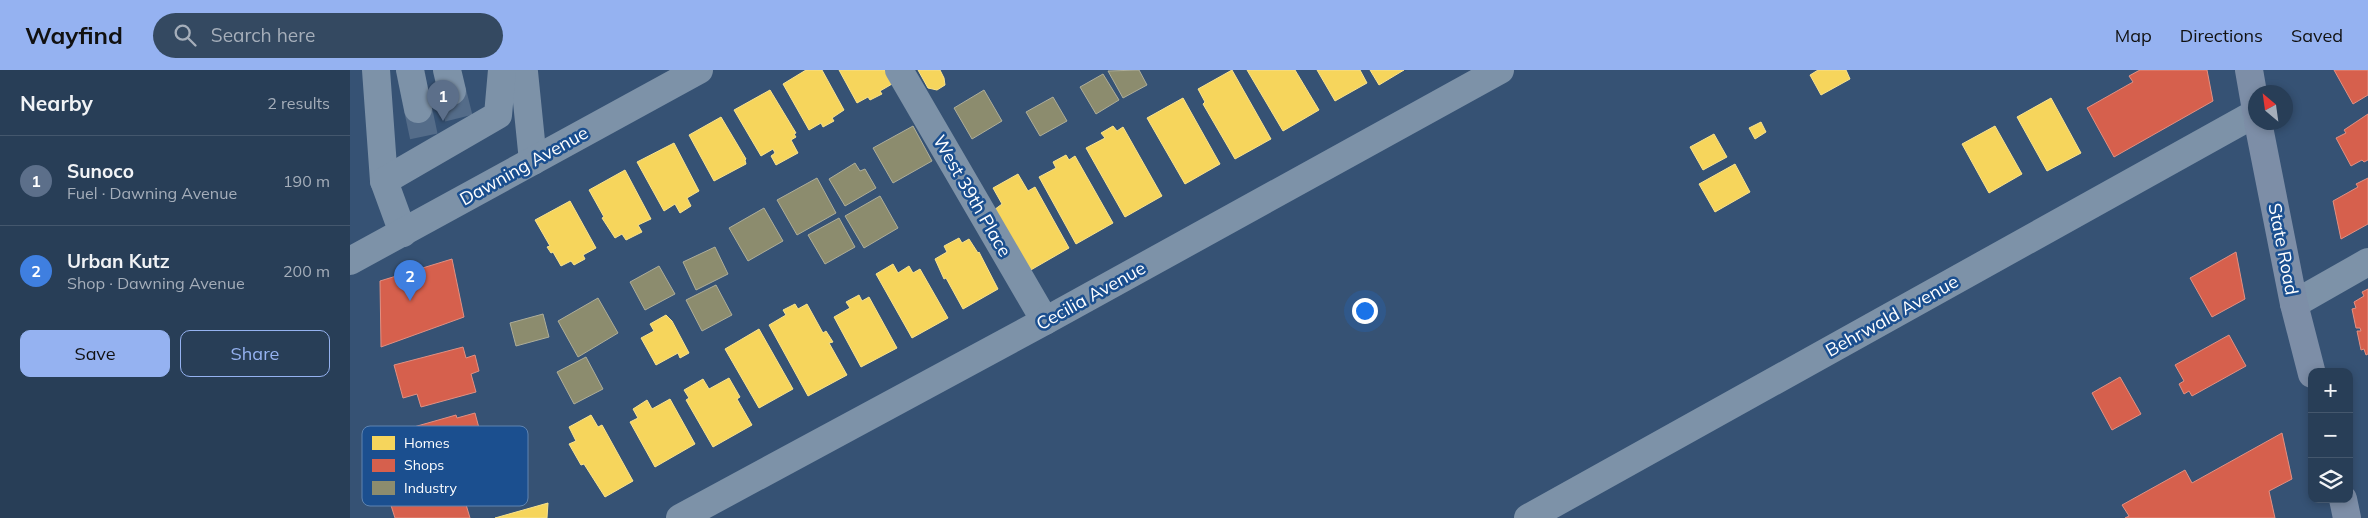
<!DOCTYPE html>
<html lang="en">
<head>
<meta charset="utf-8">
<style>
  body { margin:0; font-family:Mulish,sans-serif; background:#344961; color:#f1f3f6 }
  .controls { position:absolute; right:15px; bottom:15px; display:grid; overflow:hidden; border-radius:10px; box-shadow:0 2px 8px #0003 }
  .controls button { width:45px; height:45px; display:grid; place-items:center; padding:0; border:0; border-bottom:1px solid #44576d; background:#283e57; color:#f1f3f6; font:25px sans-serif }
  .compass { position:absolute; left:1898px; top:15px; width:45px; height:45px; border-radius:50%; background:#283e57; box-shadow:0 2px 8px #0003; rotate:331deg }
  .you { position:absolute; left:1014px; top:240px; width:18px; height:18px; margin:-12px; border:4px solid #fff; border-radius:50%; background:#1a73e8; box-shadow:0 0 0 8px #1a73e833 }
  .badge { display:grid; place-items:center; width:32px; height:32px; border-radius:50%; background:#95b2f1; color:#fff; font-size:16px; font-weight:700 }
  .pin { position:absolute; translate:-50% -41px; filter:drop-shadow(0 1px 2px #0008) }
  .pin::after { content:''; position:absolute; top:26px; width:18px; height:15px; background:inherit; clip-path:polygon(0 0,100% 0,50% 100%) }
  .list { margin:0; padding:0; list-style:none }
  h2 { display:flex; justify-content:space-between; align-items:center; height:65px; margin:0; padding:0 20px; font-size:21px }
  h2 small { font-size:16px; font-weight:400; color:#a5aeba }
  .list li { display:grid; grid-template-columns:32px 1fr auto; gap:15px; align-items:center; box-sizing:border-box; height:90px; padding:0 20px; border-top:1px solid #44576d }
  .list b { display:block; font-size:19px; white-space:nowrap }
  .list p { margin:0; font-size:16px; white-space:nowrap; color:#a5aeba }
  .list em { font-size:16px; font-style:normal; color:#a5aeba }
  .actions { display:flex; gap:10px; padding:15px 20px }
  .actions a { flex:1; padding:11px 0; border:1px solid #95b2f1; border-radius:10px; text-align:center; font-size:18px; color:#95b2f1 }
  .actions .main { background:#95b2f1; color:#111 }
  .icon { flex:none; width:28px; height:28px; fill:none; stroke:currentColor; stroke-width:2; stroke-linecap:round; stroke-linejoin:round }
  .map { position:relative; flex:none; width:2018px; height:448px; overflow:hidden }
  header { display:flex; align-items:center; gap:30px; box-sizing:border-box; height:70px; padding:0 25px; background:#95b2f1; color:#111 }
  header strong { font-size:24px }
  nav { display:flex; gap:28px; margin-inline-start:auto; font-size:18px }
  .search { width:350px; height:45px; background:#344961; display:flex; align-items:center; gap:12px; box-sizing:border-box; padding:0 18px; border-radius:28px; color:#a5aeba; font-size:19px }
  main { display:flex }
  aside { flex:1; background:#283e57 }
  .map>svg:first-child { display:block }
  .homes { fill:#f6d55c; stroke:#f9e28d }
  .shops { fill:#d6604d; stroke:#e29082 }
  .industry { fill:#8c8c6e; stroke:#aeae9a }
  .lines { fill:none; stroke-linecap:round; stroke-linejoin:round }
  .minor-tunnel { stroke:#546c89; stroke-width:28; stroke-dasharray:28 14; stroke-linecap:butt }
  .minor { stroke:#7d92a8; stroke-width:28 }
  .major { stroke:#7d8ea7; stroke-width:28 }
  .labels { text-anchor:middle; stroke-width:5; stroke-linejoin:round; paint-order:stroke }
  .street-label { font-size:18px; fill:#fff; stroke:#1b4f8f }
  .key { fill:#1b4f8f; stroke:#5f84b1; stroke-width:1 }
  .key-label { font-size:14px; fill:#fff }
</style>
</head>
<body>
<header>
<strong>Wayfind</strong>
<div class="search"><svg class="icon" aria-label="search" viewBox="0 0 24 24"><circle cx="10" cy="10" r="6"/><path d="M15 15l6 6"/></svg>Search here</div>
<nav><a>Map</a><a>Directions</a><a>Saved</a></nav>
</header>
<main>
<aside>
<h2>Nearby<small>2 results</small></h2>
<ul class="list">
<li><span class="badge" style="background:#5c6f8a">1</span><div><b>Sunoco</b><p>Fuel · Dawning Avenue</p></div><em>190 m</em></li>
<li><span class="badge" style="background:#3f7fe0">2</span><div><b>Urban Kutz</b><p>Shop · Dawning Avenue</p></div><em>200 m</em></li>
</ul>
<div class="actions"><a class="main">Save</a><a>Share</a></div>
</aside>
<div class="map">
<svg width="2018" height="448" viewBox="0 0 2018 448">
  <rect width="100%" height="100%" fill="#365274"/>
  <g class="homes">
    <polygon points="456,0 472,0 494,40 482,48 484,51 473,57 471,53 459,60 433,14"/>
    <polygon points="489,0 536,0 542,14 530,21 532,24 520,30 518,27 507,33"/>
    <polygon points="568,0 590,0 594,8 595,15 587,20 578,18"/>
    <polygon points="882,0 921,69 885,89 853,34 855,32 848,19"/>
    <polygon points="897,0 945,0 969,40 933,61"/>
    <polygon points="967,0 1010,0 1017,13 985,31"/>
    <polygon points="1020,0 1054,0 1029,15"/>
    <polygon points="1468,0 1496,0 1500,9 1471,25 1460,5"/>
    <polygon points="420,20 446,63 444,64 446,67 441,70 448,83 426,95 421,86 425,83 423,79 411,86 384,40"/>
    <polygon points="833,28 870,94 835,114 797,48"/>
    <polygon points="1701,28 1731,83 1697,101 1667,47"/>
    <polygon points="371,47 396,89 395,90 396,94 364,111 339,65"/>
    <polygon points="1411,52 1416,62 1405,69 1399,58"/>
    <polygon points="763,56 767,61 773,57 812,126 775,147 736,78 755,68 751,63"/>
    <polygon points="1645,56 1672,104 1639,123 1612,74"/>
    <polygon points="1364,64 1377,87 1353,100 1340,77"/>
    <polygon points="324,73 349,121 337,128 341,136 330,143 325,134 314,141 287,92"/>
    <polygon points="716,85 719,90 725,86 763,153 726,174 689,107 706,98 703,92"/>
    <polygon points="1385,94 1400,122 1365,142 1349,114"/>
    <polygon points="275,100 301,149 288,155 292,162 276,170 272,164 265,168 252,148 254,147 239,120"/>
    <polygon points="668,104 678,121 685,117 719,178 679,201 644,140 652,134 643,118"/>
    <polygon points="220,131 246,178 233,185 235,189 224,195 221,191 211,196 203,182 201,183 197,177 200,176 185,150"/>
    <polygon points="609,168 612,173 619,169 628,183 629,182 648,219 613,239 596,208 594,209 585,189 597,182 594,176"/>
    <polygon points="543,194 548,203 559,196 563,203 570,199 598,248 562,268 526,204"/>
    <polygon points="509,225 512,231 519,227 547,278 511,297 484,247 500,238 496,232"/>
    <polygon points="445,234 448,239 457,234 473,263 476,261 483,272 479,273 497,305 458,326 419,255 436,245 433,240"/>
    <polygon points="316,245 322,251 339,283 330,288 328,283 306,295 291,268 304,261 300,254"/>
    <polygon points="409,259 443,319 409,338 375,279"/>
    <polygon points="379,308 390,327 387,329 402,355 363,377 336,330 339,328 334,320 353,309 359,319"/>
    <polygon points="320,329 345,374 305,397 280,352 288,348 283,339 297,330 302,339"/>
    <polygon points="241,345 248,357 252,355 283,411 255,427 234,394 231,395 219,374 226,371 219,357"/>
    <polygon points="198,433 197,448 145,448"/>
  </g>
  <g class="shops">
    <polygon points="1790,0 1857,0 1863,31 1764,87 1737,38 1783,12 1779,6"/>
    <polygon points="1984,0 2018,0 2018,25 2003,34"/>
    <polygon points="2018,44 2018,90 2014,92 2012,90 2001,96 1986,68 1996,63 1994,60"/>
    <polygon points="2018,108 2018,154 1991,169 1983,131 2008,117 2006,114"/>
    <polygon points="1886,182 1895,229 1862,247 1840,208"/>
    <polygon points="102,189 114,247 31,277 30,211"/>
    <polygon points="2018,219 2018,284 2016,285 2014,279 2011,280 2007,261 2011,261 2010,258 2006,258 2002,239 2006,238 2004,232 2014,226 2012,222"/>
    <polygon points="1879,265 1896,296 1842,326 1839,321 1834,324 1829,314 1834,311 1825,295"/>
    <polygon points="113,277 116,288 125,285 129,301 121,304 126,322 71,337 67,324 53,328 44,295"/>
    <polygon points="1770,307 1791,344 1762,360 1742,323"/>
    <polygon points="125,343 129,358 119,360 127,389 117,392 116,386 47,405 48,409 21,416 23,383 35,380 32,366 106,345 107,348"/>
    <polygon points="1932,363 1942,409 1919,421 1925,448 1775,448 1779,446 1772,435 1835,400 1842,413"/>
    <polygon points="94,415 97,425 112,421 120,448 45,448 39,429 65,424 64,421 78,417 78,420"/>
  </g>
  <g class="industry">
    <polygon points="789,0 797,15 773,28 758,1"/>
    <polygon points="753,4 769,30 746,44 730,17"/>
    <polygon points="634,20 652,51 622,69 604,38"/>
    <polygon points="703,27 717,51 690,66 676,42"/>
    <polygon points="563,56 582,91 543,113 523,78"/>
    <polygon points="505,93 510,101 515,99 526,118 495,136 479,109"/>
    <polygon points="467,108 486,143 447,165 427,130"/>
    <polygon points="530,126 548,158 514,178 495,146"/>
    <polygon points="414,138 433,171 398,191 379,158"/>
    <polygon points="489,148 505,177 475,194 458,165"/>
    <polygon points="365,177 378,204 346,220 333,192"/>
    <polygon points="309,196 325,224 295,240 280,212"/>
    <polygon points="366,215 382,245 352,261 336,230"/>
    <polygon points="248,228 268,263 228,287 208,251"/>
    <polygon points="193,244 199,267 166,276 160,253"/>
    <polygon points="236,287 253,319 224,334 207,302"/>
  </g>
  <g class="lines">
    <g class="minor-tunnel">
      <polyline points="102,21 110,53"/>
      <polyline points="68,39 75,72"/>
    </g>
    <g class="minor">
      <polyline points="26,0 34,111"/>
      <polyline points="60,0 68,39"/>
      <polyline points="97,0 102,21"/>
      <polyline points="168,0 174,2 183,91"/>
      <polyline points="549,0 695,251"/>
      <polyline points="53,163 34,111 148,45 152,0"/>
      <polyline points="0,191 349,0"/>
      <polyline points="1944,234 2018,192"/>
      <polyline points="330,448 695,251 1150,0"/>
      <polyline points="1178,448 1906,43"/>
    </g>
    <g class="major">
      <polyline points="1899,0 1906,40"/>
      <polyline points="1908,52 1944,234 1962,304"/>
      <polyline points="1993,429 1997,448"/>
    </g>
  </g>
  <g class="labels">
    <g class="street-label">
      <text transform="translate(174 96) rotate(-29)" y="6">Dawning Avenue</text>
      <text transform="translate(622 126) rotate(60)" y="6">West 39th Place</text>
      <text transform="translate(1933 179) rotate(79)" y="6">State Road</text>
      <text transform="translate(741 226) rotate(-29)" y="6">Cecilia Avenue</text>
      <text transform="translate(1542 246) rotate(-29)" y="6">Behrwald Avenue</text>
    </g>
  </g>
  <rect x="12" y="356" width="166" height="80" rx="8" class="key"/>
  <rect x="22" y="366" width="23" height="14" fill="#f6d55c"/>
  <rect x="22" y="389" width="23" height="13" fill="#d6604d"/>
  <rect x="22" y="411" width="23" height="14" fill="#8c8c6e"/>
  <g class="key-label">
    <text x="54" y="378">Homes</text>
    <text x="54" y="400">Shops</text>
    <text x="54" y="423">Industry</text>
  </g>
</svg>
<div class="controls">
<button>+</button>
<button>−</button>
<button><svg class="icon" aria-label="layers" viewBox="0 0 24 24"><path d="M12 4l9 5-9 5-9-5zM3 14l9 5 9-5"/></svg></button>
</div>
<svg class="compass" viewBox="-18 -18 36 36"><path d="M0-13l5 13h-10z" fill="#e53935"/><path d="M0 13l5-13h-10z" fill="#a5aeba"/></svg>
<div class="you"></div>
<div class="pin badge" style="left:93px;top:51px;background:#5c6f8a">1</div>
<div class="pin badge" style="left:60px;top:231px;background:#3f7fe0">2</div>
</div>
</main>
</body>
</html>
